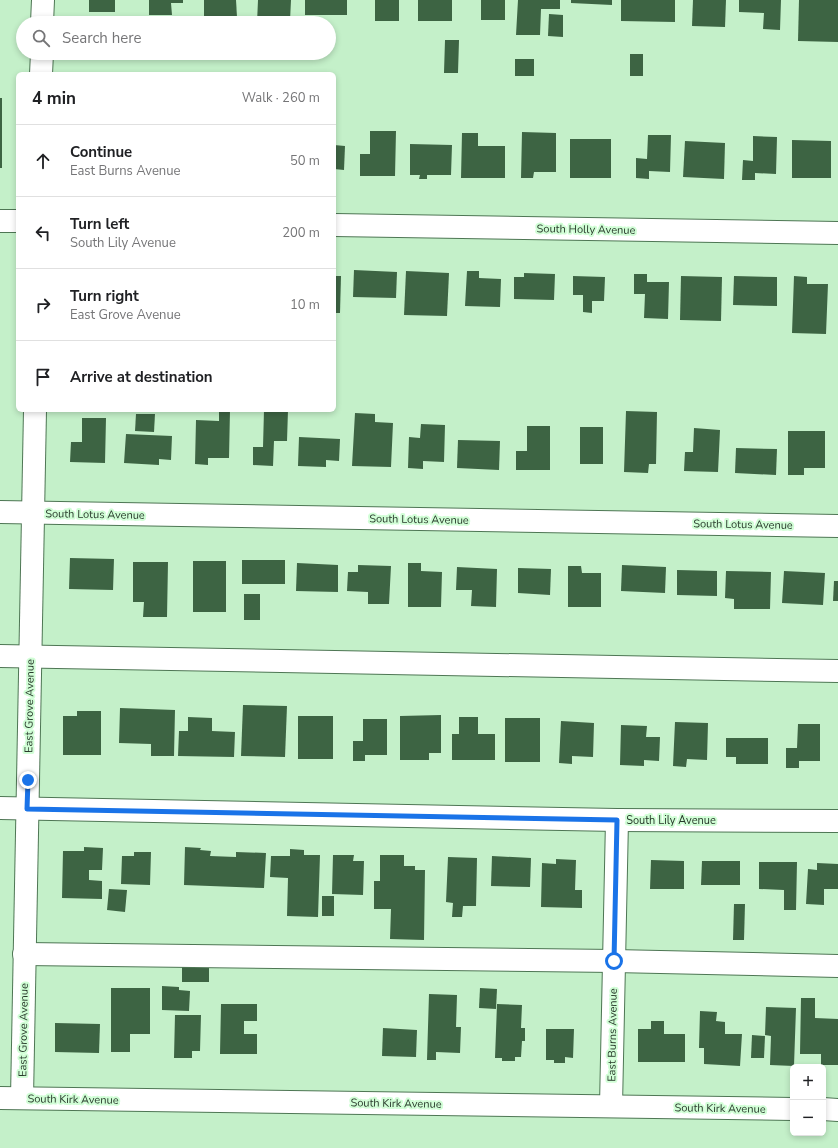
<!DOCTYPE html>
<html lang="en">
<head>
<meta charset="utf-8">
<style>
  body { margin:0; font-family:"Nunito Sans",sans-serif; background:#f6f6f6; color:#202124 }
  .controls { position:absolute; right:12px; bottom:12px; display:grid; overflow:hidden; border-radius:6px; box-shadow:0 2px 6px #0003 }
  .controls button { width:36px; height:36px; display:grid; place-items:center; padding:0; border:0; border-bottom:1px solid #e0e0e0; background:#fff; color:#202124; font:20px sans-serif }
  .stop { position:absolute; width:12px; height:12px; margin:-9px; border:3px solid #1a73e8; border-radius:50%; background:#fff }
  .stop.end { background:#1a73e8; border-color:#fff; box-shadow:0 1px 4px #0008 }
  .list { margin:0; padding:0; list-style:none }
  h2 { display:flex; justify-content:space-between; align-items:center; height:52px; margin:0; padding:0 16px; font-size:17px }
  h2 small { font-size:13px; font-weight:400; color:#757577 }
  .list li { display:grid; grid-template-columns:26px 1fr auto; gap:12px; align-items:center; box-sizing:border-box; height:72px; padding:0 16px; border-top:1px solid #e0e0e0 }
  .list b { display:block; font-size:15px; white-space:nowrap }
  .list p { margin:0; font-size:13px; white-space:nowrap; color:#757577 }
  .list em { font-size:13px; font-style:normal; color:#757577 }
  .icon { flex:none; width:22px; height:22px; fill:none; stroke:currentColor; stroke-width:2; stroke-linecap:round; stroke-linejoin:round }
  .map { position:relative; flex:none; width:838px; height:1148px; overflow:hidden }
  .search { position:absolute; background:#fff; box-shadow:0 2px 6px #0003; left:16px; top:16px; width:320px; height:44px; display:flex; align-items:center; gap:10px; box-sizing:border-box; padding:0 14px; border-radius:22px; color:#757577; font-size:15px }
  .panel { position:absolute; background:#fff; box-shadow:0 2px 6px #0003; left:16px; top:72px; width:320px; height:340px; border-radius:6px }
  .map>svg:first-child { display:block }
  .building { fill:#3d6443 }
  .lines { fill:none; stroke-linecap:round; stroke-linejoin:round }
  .minor-casing { stroke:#4e7654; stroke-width:24 }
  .minor { stroke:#fff; stroke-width:22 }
  .route { stroke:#1a73e8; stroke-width:5 }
  .labels { text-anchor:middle; stroke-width:4; stroke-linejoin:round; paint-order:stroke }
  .street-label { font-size:11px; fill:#283a2b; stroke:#d1fed6 }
</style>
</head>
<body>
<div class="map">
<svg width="838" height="1148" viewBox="0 0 838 1148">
  <rect width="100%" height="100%" fill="#c4f0c9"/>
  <g class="building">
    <rect x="89" y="0" width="26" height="12"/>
    <polygon points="149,0 183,0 183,3 171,3 172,15 149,15"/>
    <polygon points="204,0 236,0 237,17 204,18"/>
    <polygon points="258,0 291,0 290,21 286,21 286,23 257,23"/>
    <rect x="305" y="0" width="42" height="15"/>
    <rect x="375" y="0" width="24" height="21"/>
    <rect x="418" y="0" width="34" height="21"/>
    <rect x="481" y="0" width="24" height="20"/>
    <polygon points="518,0 560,0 560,9 541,9 540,35 516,35"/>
    <polygon points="571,0 612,0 612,5 571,3"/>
    <polygon points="621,0 675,0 675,22 621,21"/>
    <polygon points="693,0 726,0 725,27 692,26"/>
    <polygon points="739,0 781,0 780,30 763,29 764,13 739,12"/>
    <polygon points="799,0 838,0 838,42 798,41"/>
    <polygon points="549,14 563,15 563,37 548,36"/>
    <polygon points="445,40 459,40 458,73 444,73"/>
    <rect x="630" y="54" width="13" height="22"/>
    <rect x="515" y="59" width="19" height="17"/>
    <rect x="0" y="98" width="2" height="70"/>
    <polygon points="370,131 396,131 395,176 360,176 360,154 370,154"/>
    <polygon points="522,132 556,133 556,172 534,172 533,178 521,178"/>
    <polygon points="462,133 478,133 478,146 505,146 505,178 461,178"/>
    <polygon points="648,135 671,135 670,172 649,171 649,179 636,178 636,158 647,159"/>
    <polygon points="753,136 777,137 776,174 755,173 755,180 742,180 743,160 753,161"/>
    <rect x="570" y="139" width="41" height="39"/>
    <polygon points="792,140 831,141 831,178 792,178"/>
    <polygon points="685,141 725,143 724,179 683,177"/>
    <polygon points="410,144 452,145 451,175 427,175 427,179 419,179 420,175 410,175"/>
    <polygon points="334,145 345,146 344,170 334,169"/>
    <polygon points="354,270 397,272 396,298 353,297"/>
    <polygon points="406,271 449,273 447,316 404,315"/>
    <polygon points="467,271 479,271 479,278 501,279 500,307 465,306"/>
    <polygon points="524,273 555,274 554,300 514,299 514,277 524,277"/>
    <polygon points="634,274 647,274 647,282 669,282 668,319 644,318 645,294 634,294"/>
    <polygon points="334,276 341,276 340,313 334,313"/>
    <polygon points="573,276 605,277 604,301 592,301 592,313 583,312 583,295 573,295"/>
    <polygon points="681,276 722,277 721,321 680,320"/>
    <polygon points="734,276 777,277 777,306 733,305"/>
    <polygon points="794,276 807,277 807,284 828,284 826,334 792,333"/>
    <polygon points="219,410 230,410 229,458 208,458 208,465 195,464 196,420 219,421"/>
    <polygon points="264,410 288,410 287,441 274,441 273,466 253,465 253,447 263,447"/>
    <polygon points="626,411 657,412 656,464 649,464 648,473 624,472"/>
    <polygon points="355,413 375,414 375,422 393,423 391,467 352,466"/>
    <polygon points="136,414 155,414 154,432 135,431"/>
    <polygon points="82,418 106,418 105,463 70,462 71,442 82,442"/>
    <polygon points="421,424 445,425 444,462 423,461 423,469 408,468 409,437 420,438"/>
    <polygon points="527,426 550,426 550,470 516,470 516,451 527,451"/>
    <rect x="580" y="427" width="23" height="37"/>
    <polygon points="694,428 720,430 718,472 684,471 685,452 693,452"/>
    <polygon points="788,431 825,431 825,468 804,468 804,475 788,475"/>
    <polygon points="126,434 172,436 171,460 159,459 159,465 124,463"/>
    <polygon points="299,437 340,439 339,461 326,460 326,467 298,466"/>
    <polygon points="458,440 500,441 499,470 457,468"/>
    <polygon points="736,448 777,449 776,475 735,473"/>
    <polygon points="70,558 114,559 113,590 69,589"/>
    <rect x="242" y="560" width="43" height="24"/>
    <rect x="193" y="561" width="33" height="51"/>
    <polygon points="133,562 168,562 167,617 143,617 144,602 133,602"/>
    <polygon points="297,563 338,565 338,592 296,591"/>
    <polygon points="408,563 421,563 421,571 442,572 441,607 408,607"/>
    <polygon points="358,565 391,566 389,604 368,604 368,592 347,591 348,572 358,572"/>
    <polygon points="622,565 666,567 665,593 621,591"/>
    <polygon points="568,566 581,566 582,573 601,573 601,607 568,607"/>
    <polygon points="457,567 497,569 496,607 471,606 472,590 456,590"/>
    <polygon points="518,568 551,569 550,595 518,593"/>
    <polygon points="677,570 717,571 717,596 677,595"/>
    <polygon points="726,571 771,572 770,609 734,609 734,599 725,598"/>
    <polygon points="784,571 825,573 823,605 782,603"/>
    <polygon points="834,581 838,581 838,601 833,601"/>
    <rect x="244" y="594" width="16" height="26"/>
    <polygon points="243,705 287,706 285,757 241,756"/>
    <polygon points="120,708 175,710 174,756 151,756 151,744 119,743"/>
    <polygon points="77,711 101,711 101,755 63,755 63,716 77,716"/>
    <polygon points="441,715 441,753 429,753 429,760 400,760 400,716"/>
    <rect x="298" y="716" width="35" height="43"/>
    <polygon points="188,717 212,718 212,731 235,732 234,757 178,756 179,731 188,731"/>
    <polygon points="459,717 478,717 478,734 495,734 495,760 452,760 452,734 459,734"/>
    <rect x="505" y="718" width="35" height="44"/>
    <polygon points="363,719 387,719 387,755 365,755 365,761 353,761 353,741 363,741"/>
    <polygon points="561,721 594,723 593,757 572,756 572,764 559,763"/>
    <polygon points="675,722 708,723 707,760 687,759 686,767 673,766"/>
    <polygon points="798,724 820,724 820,761 799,761 799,768 786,768 786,748 797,748"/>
    <polygon points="621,725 647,726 646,737 660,737 659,761 644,760 644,766 620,765"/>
    <polygon points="726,738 768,738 768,764 736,764 736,757 726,757"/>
    <polygon points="84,847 103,848 102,870 89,870 89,880 102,881 102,899 62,898 63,851 84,851"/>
    <polygon points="185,847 201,848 200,850 211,851 210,856 236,857 236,852 266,853 264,888 184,885"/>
    <polygon points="290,849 304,850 304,855 320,855 318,917 287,916 288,878 270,877 271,856 290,856"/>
    <polygon points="134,852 151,852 150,885 121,884 122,856 134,856"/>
    <polygon points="333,855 354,855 353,861 364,861 363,895 332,894"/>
    <polygon points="380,855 404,855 404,866 415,866 415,870 425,870 424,940 390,939 391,909 374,909 374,881 380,881"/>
    <polygon points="492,856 531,858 530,887 491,886"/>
    <polygon points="448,857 477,858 476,906 463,906 462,917 452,917 453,903 446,902"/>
    <polygon points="556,859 576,860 575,890 582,890 582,908 541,907 542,863 556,864"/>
    <polygon points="651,860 684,861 684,889 650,889"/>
    <polygon points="702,861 740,861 740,885 701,885"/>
    <polygon points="759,862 797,862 796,910 784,910 784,890 759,889"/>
    <polygon points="817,863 838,864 838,889 824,889 824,905 806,904 808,869 817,870"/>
    <polygon points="109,889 127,890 125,912 107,910"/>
    <rect x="322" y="896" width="12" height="20"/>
    <polygon points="734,904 745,904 744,940 733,940"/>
    <rect x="182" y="961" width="27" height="21"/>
    <polygon points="162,986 179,987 179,990 190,991 189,1011 162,1010"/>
    <polygon points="111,988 150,988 150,1034 130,1034 130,1052 111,1052"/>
    <polygon points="480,988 497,989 496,1009 479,1008"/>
    <polygon points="429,994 457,995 456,1027 461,1027 460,1053 436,1052 436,1060 427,1060"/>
    <polygon points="801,998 815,998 815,1018 838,1019 838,1065 821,1065 821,1054 800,1054"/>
    <polygon points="221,1004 257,1004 257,1021 244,1021 244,1034 257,1034 257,1054 220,1054"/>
    <polygon points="497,1004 522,1005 521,1028 525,1028 525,1041 522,1041 521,1057 515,1057 515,1061 502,1061 502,1058 495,1058"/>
    <polygon points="766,1007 796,1008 794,1066 770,1065 771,1036 765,1035"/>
    <polygon points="700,1011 717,1012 716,1021 725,1022 725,1034 742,1034 740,1066 704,1064 704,1048 699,1048"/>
    <polygon points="175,1015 201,1015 200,1051 192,1051 192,1058 174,1058"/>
    <polygon points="651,1021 664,1021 664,1034 685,1034 685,1062 638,1062 638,1029 651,1029"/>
    <polygon points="55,1023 100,1024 99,1053 55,1052"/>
    <polygon points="383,1028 417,1030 416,1057 382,1056"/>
    <polygon points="546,1029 574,1029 573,1058 565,1057 565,1063 554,1063 554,1060 546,1060"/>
    <polygon points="752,1035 765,1036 764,1058 751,1058"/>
  </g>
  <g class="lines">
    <defs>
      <g id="minor">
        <polyline points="42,23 43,0"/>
        <polyline points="41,74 42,53"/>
        <polyline points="0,221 18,221"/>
        <polyline points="334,225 838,233"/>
        <polyline points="0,512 838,526"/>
        <polyline points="0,656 838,671"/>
        <polyline points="0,808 617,820 838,821"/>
        <polyline points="24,954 614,961 838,966"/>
        <polyline points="0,1098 793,1109"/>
        <polyline points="22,1098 35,410"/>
        <polyline points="611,1106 617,820"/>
        <polyline points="823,1109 838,1110"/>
      </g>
    </defs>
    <use href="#minor" class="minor-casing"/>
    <use href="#minor" class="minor"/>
  </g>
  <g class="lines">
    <polyline class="route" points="28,780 27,809 617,820 614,961"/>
  </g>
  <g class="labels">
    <g class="street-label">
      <text transform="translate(586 229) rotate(1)" y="4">South Holly Avenue</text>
      <text transform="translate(95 514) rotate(1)" y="4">South Lotus Avenue</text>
      <text transform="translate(419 519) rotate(1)" y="4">South Lotus Avenue</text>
      <text transform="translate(743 524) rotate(1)" y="4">South Lotus Avenue</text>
      <text transform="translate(29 706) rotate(-89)" y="4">East Grove Avenue</text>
      <text x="671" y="824">South Lily Avenue</text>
      <text transform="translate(23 1030) rotate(-89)" y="4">East Grove Avenue</text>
      <text transform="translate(612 1035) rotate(-89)" y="4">East Burns Avenue</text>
      <text transform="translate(73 1099) rotate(1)" y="4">South Kirk Avenue</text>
      <text transform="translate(396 1103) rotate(1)" y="4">South Kirk Avenue</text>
      <text transform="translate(720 1108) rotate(1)" y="4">South Kirk Avenue</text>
    </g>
  </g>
</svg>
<div class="controls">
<button>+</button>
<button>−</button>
</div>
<div class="stop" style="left:614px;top:961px"></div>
<div class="stop end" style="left:28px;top:780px"></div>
<div class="search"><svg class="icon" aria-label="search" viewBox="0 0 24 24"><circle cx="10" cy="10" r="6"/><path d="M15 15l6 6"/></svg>Search here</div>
<section class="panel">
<h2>4 min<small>Walk · 260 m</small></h2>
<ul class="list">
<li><svg class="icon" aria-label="ahead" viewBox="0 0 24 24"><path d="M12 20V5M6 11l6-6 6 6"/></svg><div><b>Continue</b><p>East Burns Avenue</p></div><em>50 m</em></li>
<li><svg class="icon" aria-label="left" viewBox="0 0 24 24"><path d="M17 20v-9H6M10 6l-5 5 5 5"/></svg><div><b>Turn left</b><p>South Lily Avenue</p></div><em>200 m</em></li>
<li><svg class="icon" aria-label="right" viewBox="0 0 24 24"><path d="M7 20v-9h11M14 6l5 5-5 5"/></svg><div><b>Turn right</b><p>East Grove Avenue</p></div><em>10 m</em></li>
<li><svg class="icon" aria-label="arrive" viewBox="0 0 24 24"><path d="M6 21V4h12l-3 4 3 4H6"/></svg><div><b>Arrive at destination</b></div></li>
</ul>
</section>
</div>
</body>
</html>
